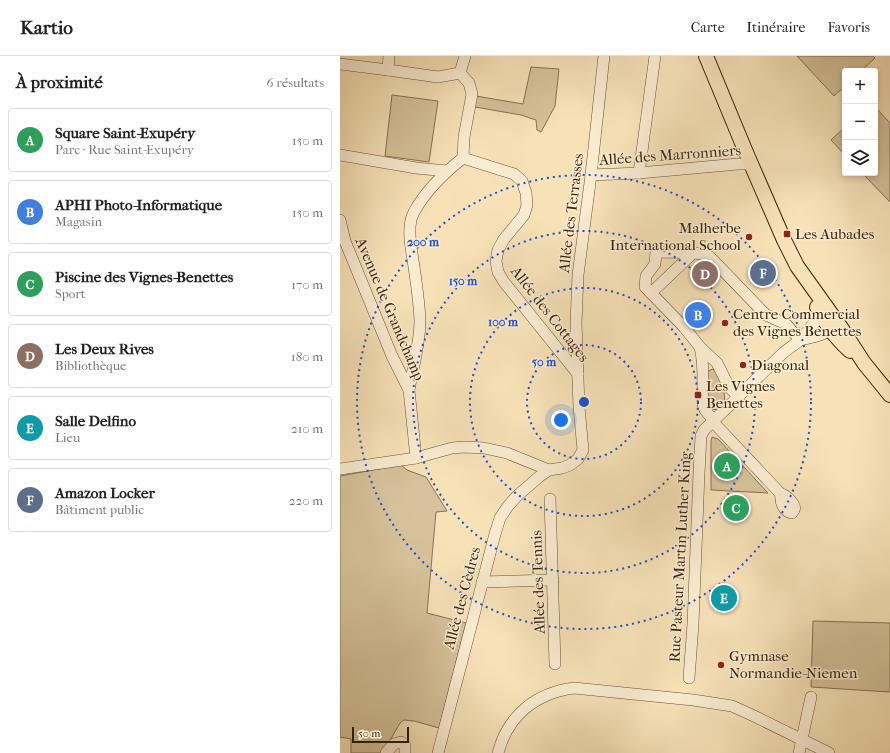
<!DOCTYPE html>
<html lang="fr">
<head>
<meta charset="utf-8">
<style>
  body { margin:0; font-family:"IM FELL French Canon",serif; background:#f6f6f6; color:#222 }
  .controls { position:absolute; right:12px; top:12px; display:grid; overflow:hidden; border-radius:4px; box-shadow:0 2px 6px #0003 }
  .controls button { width:36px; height:36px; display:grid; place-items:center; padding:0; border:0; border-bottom:1px solid #e0e0e0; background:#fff; color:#222; font:20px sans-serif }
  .scale { position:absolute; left:12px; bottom:10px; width:57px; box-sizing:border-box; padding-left:4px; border:2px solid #37230c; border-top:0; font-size:11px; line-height:14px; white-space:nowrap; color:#37230c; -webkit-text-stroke:3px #faecd1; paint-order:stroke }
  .you { position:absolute; left:221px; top:364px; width:14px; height:14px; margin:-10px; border:3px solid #fff; border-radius:50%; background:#1a73e8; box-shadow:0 0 0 6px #1a73e833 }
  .badge { display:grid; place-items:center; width:26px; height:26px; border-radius:50%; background:#db2777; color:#fff; font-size:13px; font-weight:700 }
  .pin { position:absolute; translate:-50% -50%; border:2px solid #fff; box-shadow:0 1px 4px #0006 }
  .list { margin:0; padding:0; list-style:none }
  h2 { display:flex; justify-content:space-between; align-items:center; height:52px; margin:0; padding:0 16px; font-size:17px }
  h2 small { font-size:13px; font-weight:400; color:#767676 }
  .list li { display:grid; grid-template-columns:26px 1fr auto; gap:12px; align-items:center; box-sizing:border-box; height:64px; margin:0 8px 8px; padding:0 8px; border:1px solid #e0e0e0; border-radius:4px }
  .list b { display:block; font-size:15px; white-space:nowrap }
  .list p { margin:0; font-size:13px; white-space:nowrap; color:#767676 }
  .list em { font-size:13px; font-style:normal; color:#767676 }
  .icon { flex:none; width:22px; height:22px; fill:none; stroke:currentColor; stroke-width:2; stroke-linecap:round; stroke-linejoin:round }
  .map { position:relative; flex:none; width:550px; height:697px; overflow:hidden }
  header { display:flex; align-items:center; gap:24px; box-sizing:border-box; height:56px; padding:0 20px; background:#fff; border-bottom:1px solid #e0e0e0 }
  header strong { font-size:19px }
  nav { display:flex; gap:22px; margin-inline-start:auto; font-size:14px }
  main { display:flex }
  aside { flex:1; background:#fff }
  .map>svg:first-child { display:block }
  .green { fill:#d6c29b; stroke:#867254 }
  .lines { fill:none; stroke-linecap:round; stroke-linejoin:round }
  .minor-casing { stroke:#675337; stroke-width:12 }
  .major-casing { stroke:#37230c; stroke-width:16 }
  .minor { stroke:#faecd1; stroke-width:11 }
  .major { stroke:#f7e2b8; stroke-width:14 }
  .ring { fill:none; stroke:#1d4ed8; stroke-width:2; stroke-dasharray:2 4 }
  .poi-dot { fill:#8f2418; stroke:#faecd1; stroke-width:1.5 }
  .labels { text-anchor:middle; stroke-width:3; stroke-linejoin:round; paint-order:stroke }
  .street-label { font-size:15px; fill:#37230c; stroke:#faecd1 }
  .poi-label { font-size:15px; fill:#37230c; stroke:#faecd1; text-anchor:start }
  .centre { fill:#1d4ed8; stroke:#faecd1; stroke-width:2 }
  .ring-label { font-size:12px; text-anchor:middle; font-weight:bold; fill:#1d4ed8; stroke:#faecd1; stroke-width:3; stroke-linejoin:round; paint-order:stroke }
</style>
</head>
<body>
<header>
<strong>Kartio</strong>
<nav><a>Carte</a><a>Itinéraire</a><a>Favoris</a></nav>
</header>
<main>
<aside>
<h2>À proximité<small>6 résultats</small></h2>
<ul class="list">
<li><span class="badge" style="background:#2e9e5b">A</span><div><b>Square Saint-Exupéry</b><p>Parc · Rue Saint-Exupéry</p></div><em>150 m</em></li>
<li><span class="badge" style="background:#3f7fe0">B</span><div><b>APHI Photo-Informatique</b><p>Magasin</p></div><em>150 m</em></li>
<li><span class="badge" style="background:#2e9e5b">C</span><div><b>Piscine des Vignes-Benettes</b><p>Sport</p></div><em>170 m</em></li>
<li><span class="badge" style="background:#8d6e63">D</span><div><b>Les Deux Rives</b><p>Bibliothèque</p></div><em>180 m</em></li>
<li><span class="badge" style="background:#0f9aa8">E</span><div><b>Salle Delfino</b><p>Lieu</p></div><em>210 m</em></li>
<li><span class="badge" style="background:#5c6f8a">F</span><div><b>Amazon Locker</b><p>Bâtiment public</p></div><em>220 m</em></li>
</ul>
</aside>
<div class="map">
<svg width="550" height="697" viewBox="0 0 550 697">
  <rect width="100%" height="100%" fill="#f7e2b8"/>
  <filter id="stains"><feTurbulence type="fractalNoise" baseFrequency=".005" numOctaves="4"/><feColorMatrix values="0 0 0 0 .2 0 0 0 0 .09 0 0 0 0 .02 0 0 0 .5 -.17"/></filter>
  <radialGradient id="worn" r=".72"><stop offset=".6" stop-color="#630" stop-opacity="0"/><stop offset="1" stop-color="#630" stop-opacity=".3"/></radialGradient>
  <g class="green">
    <polygon points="457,0 533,0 535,2 521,15 505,15 505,30 494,40"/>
    <polygon points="191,11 219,13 215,50 201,76 197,74 196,64 181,59 135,51 136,40 183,48"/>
    <polygon points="52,39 98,45 89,106 45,100"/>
    <polygon points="535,51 550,67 550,146 522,117 535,117"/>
    <polygon points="505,71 505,99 491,84"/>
    <path d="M373,313c10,7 13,25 11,36 -6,4 -10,7 -16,2v-36z"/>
    <polygon points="372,381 378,383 428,437 371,434 371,385"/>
    <polygon points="61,409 67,414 86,421 107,455 96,456 87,557 126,567 99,672 74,665 64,664 60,667 48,688 40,697 11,697 11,683 0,681 0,420"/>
    <polygon points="473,565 550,567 550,636 471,631"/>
  </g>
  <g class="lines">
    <defs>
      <g id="minor">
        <polyline points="0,8 48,14 98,21 120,17"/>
        <polyline points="48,14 49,0"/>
        <polyline points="0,99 76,112 107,115"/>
        <polyline points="123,102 174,118 182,125 186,137 187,149 184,159 164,183 158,194 156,205 158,216 164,226 238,318"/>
        <polyline points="123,102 124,81 132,38 129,27 120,17 125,0"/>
        <polyline points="299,117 315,0"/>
        <polyline points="251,119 299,117 398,108 411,108"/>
        <polyline points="0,164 5,185 52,300 69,334 76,402"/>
        <polyline points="311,237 350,200 351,197"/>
        <path d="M360,291c5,19 2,38 3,57l2,6 9,11"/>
        <path d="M69,334c4,-23 11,-46 11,-70 -1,-20 -4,-40 -7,-60 -2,-13 -5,-27 -2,-40 0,-2 2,-5 3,-8 12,-22 30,-39 49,-54"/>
        <path d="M399,341l-8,-8 -4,-6 -10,-20 -17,-16 -17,-21 -38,-39 1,-11 9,-12 1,-12c14,1 43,-2 54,5l56,58 20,9 14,16"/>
        <path d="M373,366l68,72c5,1 16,11 13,16 0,1 -2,2 -2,3 -9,-1 -12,-12 -11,-19"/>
        <polyline points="0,413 76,402 112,392 124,391 144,392 167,397 209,414"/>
        <polyline points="210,443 215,608"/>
        <polyline points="142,526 213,524"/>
        <path d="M349,622l4,-54 6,-151 2,-37 3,-6 79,-77c6,-5 13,-9 18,-14 9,-9 17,-29 33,-21 0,4 0,7 -2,10 -6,7 -23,10 -32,12"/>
        <polyline points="46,697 54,688 61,686 65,689 65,697"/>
        <polyline points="98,697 155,478 160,462 168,450 177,440 200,420 209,414 222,412 230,409 238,403 243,394 239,351 236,267 238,219 251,119 264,0"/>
        <path d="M158,697c10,-38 38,-60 76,-65l119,12 39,6 22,10 75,37"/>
        <polyline points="459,697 471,641"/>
      </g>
      <g id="major">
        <polyline points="366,0 405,94 444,184 457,210 502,273 524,307 550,339"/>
        <path d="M477,251c10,19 17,29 33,44"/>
      </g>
    </defs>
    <use href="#minor" class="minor-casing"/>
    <use href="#major" class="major-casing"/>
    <use href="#minor" class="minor"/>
    <use href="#major" class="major"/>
  </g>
  <g class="ring">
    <circle cx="244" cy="346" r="57"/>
    <circle cx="244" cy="346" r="114"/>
    <circle cx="244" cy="346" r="171"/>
    <circle cx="244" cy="346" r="227"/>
  </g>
  <g class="poi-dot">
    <rect x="443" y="174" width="8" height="8" rx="2"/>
    <circle cx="409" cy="181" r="4"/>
    <circle cx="385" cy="267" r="4"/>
    <circle cx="403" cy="309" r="4"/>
    <rect x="354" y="335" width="8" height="8" rx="2"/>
    <circle cx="381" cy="609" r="4"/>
  </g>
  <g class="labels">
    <g class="street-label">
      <text transform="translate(330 99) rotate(-4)" y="5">Allée des Marronniers</text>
      <text transform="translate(231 157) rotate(-83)" y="5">Allée des Terrasses</text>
      <text transform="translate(50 253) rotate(67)" y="5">Avenue de Grandchamp</text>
      <text transform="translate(210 258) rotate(52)" y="5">Allée des Cottages</text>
      <text transform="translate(340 501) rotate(-87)" y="5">Rue Pasteur Martin Luther King</text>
      <text transform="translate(198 526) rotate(-92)" y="5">Allée des Tennis</text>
      <text transform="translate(122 542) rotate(-75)" y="5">Allée des Cèdres</text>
    </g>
    <g class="poi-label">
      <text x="401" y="177" text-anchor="end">Malherbe<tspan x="401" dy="17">International School</tspan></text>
      <text x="455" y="183">Les Aubades</text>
      <text x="393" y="263">Centre Commercial<tspan x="393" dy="17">des Vignes Benettes</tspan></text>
      <text x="411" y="314">Diagonal</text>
      <text x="366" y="335">Les Vignes<tspan x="366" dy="17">Benettes</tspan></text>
      <text x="389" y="605">Gymnase<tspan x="389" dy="17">Normandie-Niemen</tspan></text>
    </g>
  </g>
  <circle cx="244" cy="346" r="6" class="centre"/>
  <g class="ring-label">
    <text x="83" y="190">200 m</text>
    <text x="123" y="229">150 m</text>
    <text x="163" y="270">100 m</text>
    <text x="204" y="310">50 m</text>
  </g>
  <rect width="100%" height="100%" filter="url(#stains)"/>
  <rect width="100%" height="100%" fill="url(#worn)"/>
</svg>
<div class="controls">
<button>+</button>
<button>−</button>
<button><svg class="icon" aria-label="layers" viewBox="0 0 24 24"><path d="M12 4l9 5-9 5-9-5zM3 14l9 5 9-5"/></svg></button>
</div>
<div class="scale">50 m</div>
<div class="you"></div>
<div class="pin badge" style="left:387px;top:410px;background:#2e9e5b">A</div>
<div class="pin badge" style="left:358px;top:259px;background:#3f7fe0">B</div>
<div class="pin badge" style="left:396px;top:452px;background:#2e9e5b">C</div>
<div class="pin badge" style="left:365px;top:218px;background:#8d6e63">D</div>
<div class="pin badge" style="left:384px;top:542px;background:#0f9aa8">E</div>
<div class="pin badge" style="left:423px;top:217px;background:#5c6f8a">F</div>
</div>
</main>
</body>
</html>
